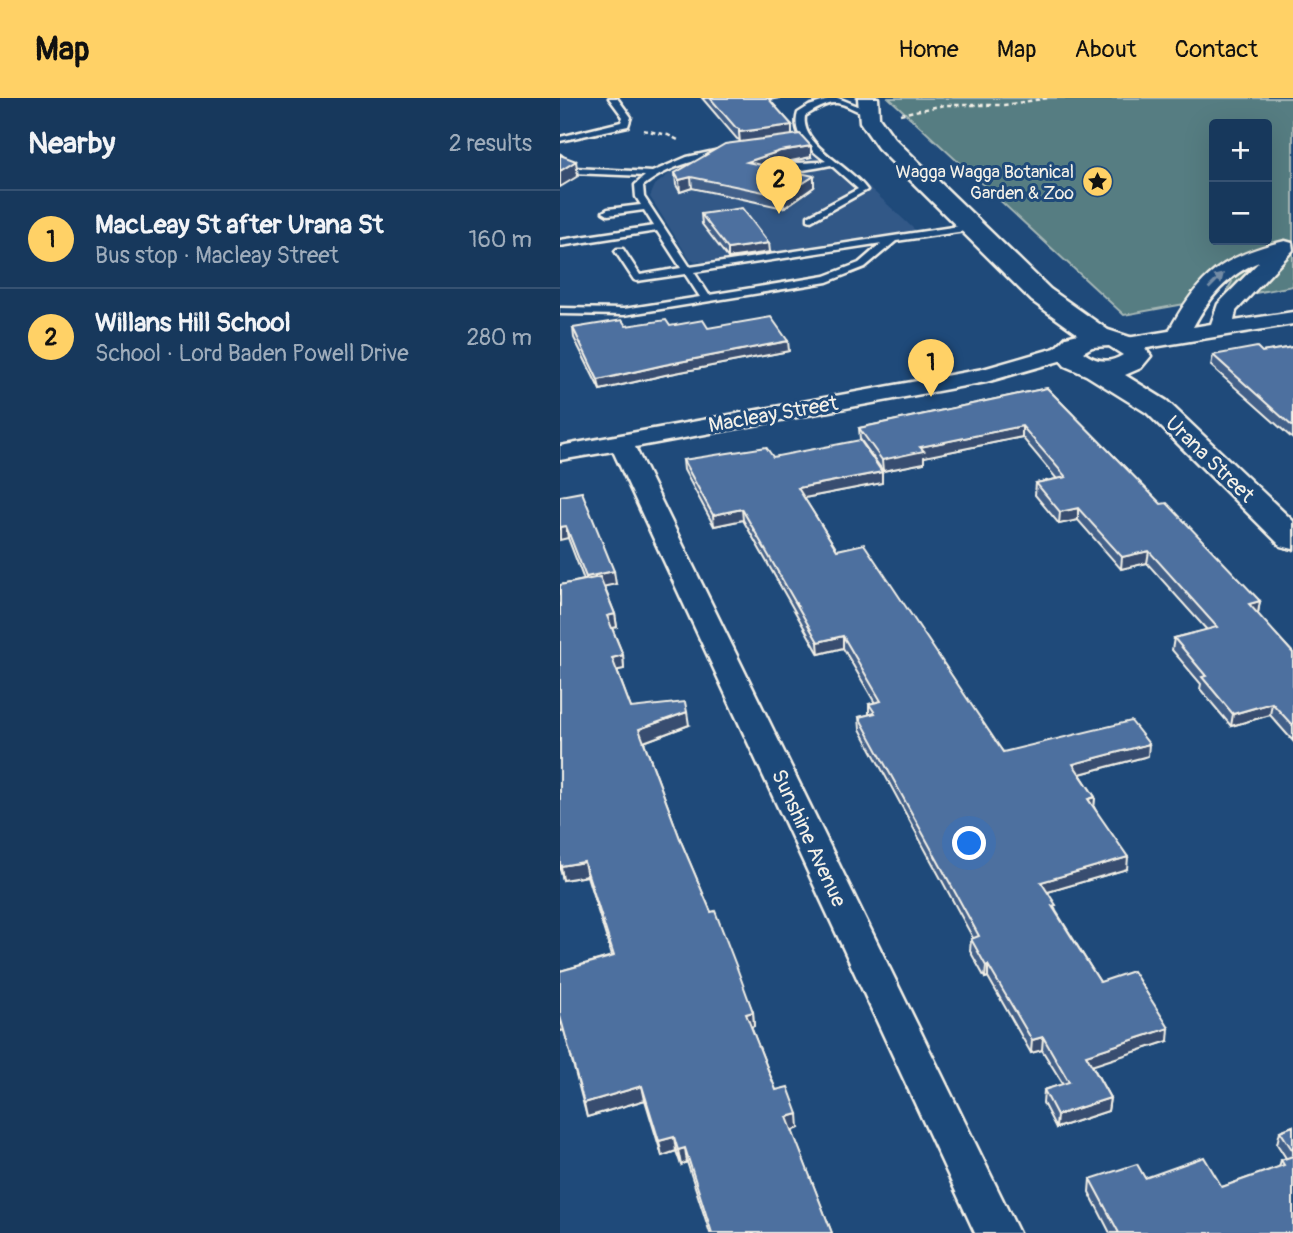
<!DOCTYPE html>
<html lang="en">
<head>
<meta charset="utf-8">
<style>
  body { margin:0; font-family:Pangolin,sans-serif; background:#203f62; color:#f1f3f6 }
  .controls { position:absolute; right:21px; top:21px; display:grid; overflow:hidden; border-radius:7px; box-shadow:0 7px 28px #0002 }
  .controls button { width:63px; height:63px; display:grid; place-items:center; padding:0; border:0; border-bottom:2px solid #365272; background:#17385c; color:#f1f3f6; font:35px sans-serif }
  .you { position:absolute; left:410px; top:746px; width:24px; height:24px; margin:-18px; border:5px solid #fff; border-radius:50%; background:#1a73e8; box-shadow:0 0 0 10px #1a73e833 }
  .badge { display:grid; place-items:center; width:46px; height:46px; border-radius:50%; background:#ffd166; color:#111; font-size:23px; font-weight:700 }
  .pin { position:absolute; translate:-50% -58px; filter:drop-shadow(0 2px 4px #0008) }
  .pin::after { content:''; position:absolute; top:37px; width:24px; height:21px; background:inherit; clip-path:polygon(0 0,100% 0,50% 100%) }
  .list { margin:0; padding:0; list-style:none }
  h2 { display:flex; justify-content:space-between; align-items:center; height:91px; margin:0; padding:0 28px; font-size:30px }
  h2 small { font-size:23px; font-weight:400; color:#9eacbb }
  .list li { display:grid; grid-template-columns:46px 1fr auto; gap:21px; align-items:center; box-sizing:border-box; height:98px; padding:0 28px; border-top:2px solid #365272 }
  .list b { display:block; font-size:26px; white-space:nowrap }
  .list p { margin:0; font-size:23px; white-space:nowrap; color:#9eacbb }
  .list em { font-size:23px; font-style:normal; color:#9eacbb }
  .map { position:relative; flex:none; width:733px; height:1135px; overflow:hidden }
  header { display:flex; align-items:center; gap:42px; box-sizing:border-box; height:98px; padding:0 35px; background:#ffd166; color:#111 }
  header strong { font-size:33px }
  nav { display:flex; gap:38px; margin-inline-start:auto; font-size:24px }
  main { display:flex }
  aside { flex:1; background:#17385c }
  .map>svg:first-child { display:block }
  .built { fill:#315887 }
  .green { fill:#577d82; stroke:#a6b7b5; stroke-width:2; fill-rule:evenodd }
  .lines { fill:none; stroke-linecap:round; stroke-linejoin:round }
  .service-casing { stroke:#f4f1e8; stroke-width:5 }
  .minor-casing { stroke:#f4f1e8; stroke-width:5 }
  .tertiary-casing { stroke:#f4f1e8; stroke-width:5 }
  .path { stroke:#f4f1e8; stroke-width:2.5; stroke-dasharray:4.5 3.5; stroke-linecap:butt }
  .service { fill:#1f4a7a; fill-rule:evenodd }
  .minor { fill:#1f4a7a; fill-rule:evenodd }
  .tertiary { fill:#1f4a7a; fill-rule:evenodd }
  .wall { fill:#436089; stroke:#f4f1e8; stroke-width:2 }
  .shaded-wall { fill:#374e6f; stroke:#f4f1e8; stroke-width:2 }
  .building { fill:#4e709f; stroke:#f4f1e8; stroke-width:2 }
  .oneway { fill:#748da6 }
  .labels { text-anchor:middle; stroke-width:6; stroke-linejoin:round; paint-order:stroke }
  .far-poi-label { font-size:18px; fill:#f4f1e8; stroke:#1f4a7a; text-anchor:end }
  .street-label { font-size:21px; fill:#f4f1e8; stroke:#1f4a7a }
</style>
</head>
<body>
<header>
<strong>Map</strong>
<nav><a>Home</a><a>Map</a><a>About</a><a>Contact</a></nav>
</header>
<main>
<aside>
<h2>Nearby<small>2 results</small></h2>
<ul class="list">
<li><span class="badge">1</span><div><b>MacLeay St after Urana St</b><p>Bus stop · Macleay Street</p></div><em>160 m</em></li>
<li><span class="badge">2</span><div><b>Willans Hill School</b><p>School · Lord Baden Powell Drive</p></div><em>280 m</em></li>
</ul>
</aside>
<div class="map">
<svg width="733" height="1135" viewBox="0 0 733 1135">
  <rect width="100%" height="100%" fill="#1f4a7a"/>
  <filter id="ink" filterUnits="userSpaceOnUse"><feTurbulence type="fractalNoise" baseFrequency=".0143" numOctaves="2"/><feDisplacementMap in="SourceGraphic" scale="14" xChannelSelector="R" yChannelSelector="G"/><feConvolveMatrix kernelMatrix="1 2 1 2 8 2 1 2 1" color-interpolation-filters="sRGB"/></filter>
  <g filter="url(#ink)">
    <polygon class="built" points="249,52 279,61 355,132 152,166 130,162 90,99 95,87 113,73 146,61"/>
    <path class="green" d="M329,0h404v188l-71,13 10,-17 -11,-5 -20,24 -77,14zM654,26h53v116h-53z"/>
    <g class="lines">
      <defs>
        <g id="service">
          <polygon points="49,0 57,0 71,19 68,28 0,43 0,39 61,24 63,19"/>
          <path d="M267,0h11l32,13c-11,5 -21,-7 -33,-8 -10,-1 -24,8 -32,13 -5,30 46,50 62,74l-56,31 -3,-1v-4l50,-27 -27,-24c-16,3 -39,9 -54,2 11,-6 34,-3 49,-6 -16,-12 -35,-26 -28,-48l11,-7 19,-6z"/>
          <path d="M164,51l3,1v4c-31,6 -59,12 -84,32l1,11 46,70 282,-43 5,3 -5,3 -76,11 -31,26 -38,15 -203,33 -64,-1v-6l64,1 76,-12 -15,-23 -48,7 -3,-1 -19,-29 2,-2h6l17,26 41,-7 -24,-37 -97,15v-6l94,-14 -10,-16 -36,5 -5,-3 5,-3 33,-4 -5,-8 -1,-12 10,-9 -73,-3 -10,-5 -2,-13 14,13 78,4 35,-15zM322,145l-23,20 -34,13 -116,19 -15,-23z"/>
        </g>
        <g id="minor">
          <path d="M725,143l7,2 1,7 -57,61 -2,10 59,-9v12l-164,27 -8,-2 -3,-5 3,-5 48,-8c30,-56 54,-75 116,-90zM699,164l-41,42 -7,20 -18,3c16,-29 34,-52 66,-65z"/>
          <polygon points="509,246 517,248 520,253 517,258 426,284 75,349 459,1135 415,1135 53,353 0,362 0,348 423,271"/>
        </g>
        <path id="tertiary" d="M298,0h20l1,19 15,21 156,151 58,41 31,10 12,16 -10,12 -16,7 42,26 126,120v28l-12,-3 -134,-133 -61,-38 -21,-9 -10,-12v-6l11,-11 12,-3 -46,-33 -154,-153 -18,-26zM549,248l14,9c-14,9 -27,7 -40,-3l9,-5z"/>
      </defs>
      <use href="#service" class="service-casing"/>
      <use href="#minor" class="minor-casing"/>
      <use href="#tertiary" class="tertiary-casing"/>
      <g class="path">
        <polyline points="340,16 385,7 444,7 488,0"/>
        <polyline points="83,32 108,37 120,43"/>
      </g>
      <use href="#service" class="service"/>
      <use href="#minor" class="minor"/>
      <use href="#tertiary" class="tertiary"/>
    </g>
    <g class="wall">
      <polygon points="142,0 220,0 209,2 232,27 232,37 251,59 221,65 209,69 254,89 224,110 132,90 120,94 116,87 115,75 180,44 180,42 177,41"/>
      <polygon points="141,116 210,154 168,160 142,126"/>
      <polygon points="110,228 148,230 229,253 105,277 40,292 14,240 13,230"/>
      <polygon points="733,249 733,341 651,268 653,257 702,254"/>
      <polygon points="487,290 601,406 700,503 698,515 697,516 733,555 733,643 710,617 671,628 640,591 641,586 612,552 614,540 647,532 587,465 561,471 518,422 499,426 475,397 476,385 497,381 462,339 364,359 364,365 323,373 300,341 299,330"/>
      <polygon points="213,359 322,374 322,385 244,400 277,452 443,654 588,658 520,676 535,699 534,709 567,771 488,794 496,813 540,884 608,943 532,967 550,1000 548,1013 496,1030 483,1005 484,992 503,986 482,952 471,955 428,879 425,880 410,853 411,841 413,840 300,631 299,619 309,617 309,606 315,605 283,550 259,556 183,422 154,428 124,372 123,362"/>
      <polygon points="0,398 56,486 44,488 55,516 57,529 52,530 63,557 64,571 57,572 71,610 129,627 84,644 122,746 193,914 194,928 191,929 216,992 239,1030 232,1033 272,1135 150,1135 127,1064 121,1067 116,1053 102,1058 85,1002 27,1019 4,932 0,933 0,873 52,858 27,778 3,782 0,771 0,487 24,482 8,440"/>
      <polygon points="733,1028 733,1135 550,1135 529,1094 530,1081 585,1080 662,1089 719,1069 721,1062 726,1060 717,1046 720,1033"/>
    </g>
    <g class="shaded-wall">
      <polygon points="232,27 232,38 180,45 179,34"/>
      <polygon points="251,48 251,59 221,65 188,76 187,64 220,53"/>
      <polygon points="16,63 18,78 0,89 0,73"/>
      <polygon points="254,78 254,89 224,110 223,98"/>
      <polygon points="131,79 132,90 120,94 119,82"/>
      <polygon points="209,145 210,154 168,160 168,151"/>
      <polygon points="228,243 229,253 105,277 40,292 38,282 104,267"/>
      <polygon points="462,328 462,339 364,359 364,365 323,373 322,362 360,349"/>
      <polygon points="322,374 322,385 239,401 238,390"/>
      <polygon points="518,410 518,422 499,426 500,414"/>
      <polygon points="182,411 183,422 154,428 153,417"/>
      <polygon points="6,428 8,440 0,442 0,429"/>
      <polygon points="589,453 587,465 561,471 562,459"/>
      <polygon points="54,473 56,486 28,492 26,479"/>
      <polygon points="700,503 698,515 687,518 689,506"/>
      <polygon points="55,516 57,529 49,531 47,518"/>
      <polygon points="283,538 283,550 259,556 258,544"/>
      <polygon points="63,557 64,571 54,573 52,560"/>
      <polygon points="712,605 710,617 671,628 673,616"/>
      <polygon points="127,614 129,627 81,645 79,631"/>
      <polygon points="589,646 588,658 512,678 513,666"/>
      <polygon points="535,699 534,711 528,701"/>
      <polygon points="568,759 567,771 481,796 481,784"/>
      <polygon points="24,764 27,778 3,782 1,768"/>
      <polygon points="428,867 428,879 425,880 426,868"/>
      <polygon points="193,914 194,928 187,930 186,916"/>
      <polygon points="0,918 4,932 0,933"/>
      <polygon points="609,930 608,943 525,970 526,957"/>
      <polygon points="483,939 482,952 471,955 472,942"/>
      <polygon points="82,988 85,1002 27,1019 24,1005"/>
      <polygon points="550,1000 548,1013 496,1030 497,1017"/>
      <polygon points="238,1016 239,1030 228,1034 227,1019"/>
      <polygon points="114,1039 116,1053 102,1058 99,1043"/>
      <polygon points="125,1050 127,1064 121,1067 118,1052"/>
    </g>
    <g class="building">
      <polygon points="150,0 208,0 232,27 179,34 179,31 176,30"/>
      <polygon points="240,36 251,48 220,53 187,64 254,78 223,98 131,79 119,82 115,75 165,46"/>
      <polygon points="0,57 16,63 0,73"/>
      <polygon points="182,110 209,145 168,151 141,116"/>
      <polygon points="211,219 228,243 104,267 38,282 13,230 62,222 66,228 106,222 110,228 143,222 148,230"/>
      <polygon points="697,249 702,254 733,249 733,329 653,257"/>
      <polygon points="487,290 601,406 607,405 700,503 689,506 733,555 733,628 712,605 673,616 642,579 646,578 614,540 657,529 589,453 562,459 518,410 500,414 476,385 506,379 462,328 360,349 364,353 322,362 299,330"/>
      <polygon points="300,342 322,374 238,390 277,452 304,446 443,654 571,623 589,646 513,666 535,699 528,701 568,759 481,784 496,807 492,808 540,884 573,873 609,930 526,957 550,1000 497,1017 484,992 509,984 483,939 472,942 428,867 426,868 411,841 419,838 299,619 315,615 309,606 321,603 283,538 258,544 182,411 153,417 123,362 206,349 213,359"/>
      <polygon points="22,394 54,473 26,479 6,428 0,429 0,398"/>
      <polygon points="40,479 55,516 47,518 63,557 52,560 71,610 125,604 127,614 79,631 122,746 151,814 155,813 177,870 193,914 186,916 216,992 228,989 238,1016 227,1019 272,1135 152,1135 125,1050 118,1052 114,1039 99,1043 82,988 24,1005 0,918 0,873 54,858 24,764 1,768 0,766 0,487"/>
      <polygon points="733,1028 733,1053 720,1033"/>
      <polygon points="733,1058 733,1135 559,1135 530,1081 577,1066 585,1080 644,1059 662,1089 724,1067 721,1062"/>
    </g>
    <defs><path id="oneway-solid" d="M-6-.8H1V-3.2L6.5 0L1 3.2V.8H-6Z" transform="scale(1.75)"/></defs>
    <use class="oneway" href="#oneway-solid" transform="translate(656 183) rotate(-45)"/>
  </g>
  <defs>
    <symbol id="sight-disc" viewBox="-11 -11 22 22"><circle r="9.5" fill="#ffd166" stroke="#1f4a7a"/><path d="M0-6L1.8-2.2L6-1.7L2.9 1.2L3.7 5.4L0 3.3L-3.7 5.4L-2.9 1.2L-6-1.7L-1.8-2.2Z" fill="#111"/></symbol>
  </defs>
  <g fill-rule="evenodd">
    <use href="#sight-disc" x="520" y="66" width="35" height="35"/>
  </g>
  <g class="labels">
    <g class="far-poi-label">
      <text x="514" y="80">Wagga Wagga Botanical<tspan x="514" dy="21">Garden &amp; Zoo</tspan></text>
    </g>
    <g class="street-label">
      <text transform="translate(213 316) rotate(-10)" y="7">Macleay Street</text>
      <text transform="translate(650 361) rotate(44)" y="7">Urana Street</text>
      <text transform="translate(249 740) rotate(65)" y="7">Sunshine Avenue</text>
    </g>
  </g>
</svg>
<div class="controls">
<button>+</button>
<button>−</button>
</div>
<div class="you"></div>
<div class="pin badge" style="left:371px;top:299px">1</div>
<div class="pin badge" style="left:219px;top:116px">2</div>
</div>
</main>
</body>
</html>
